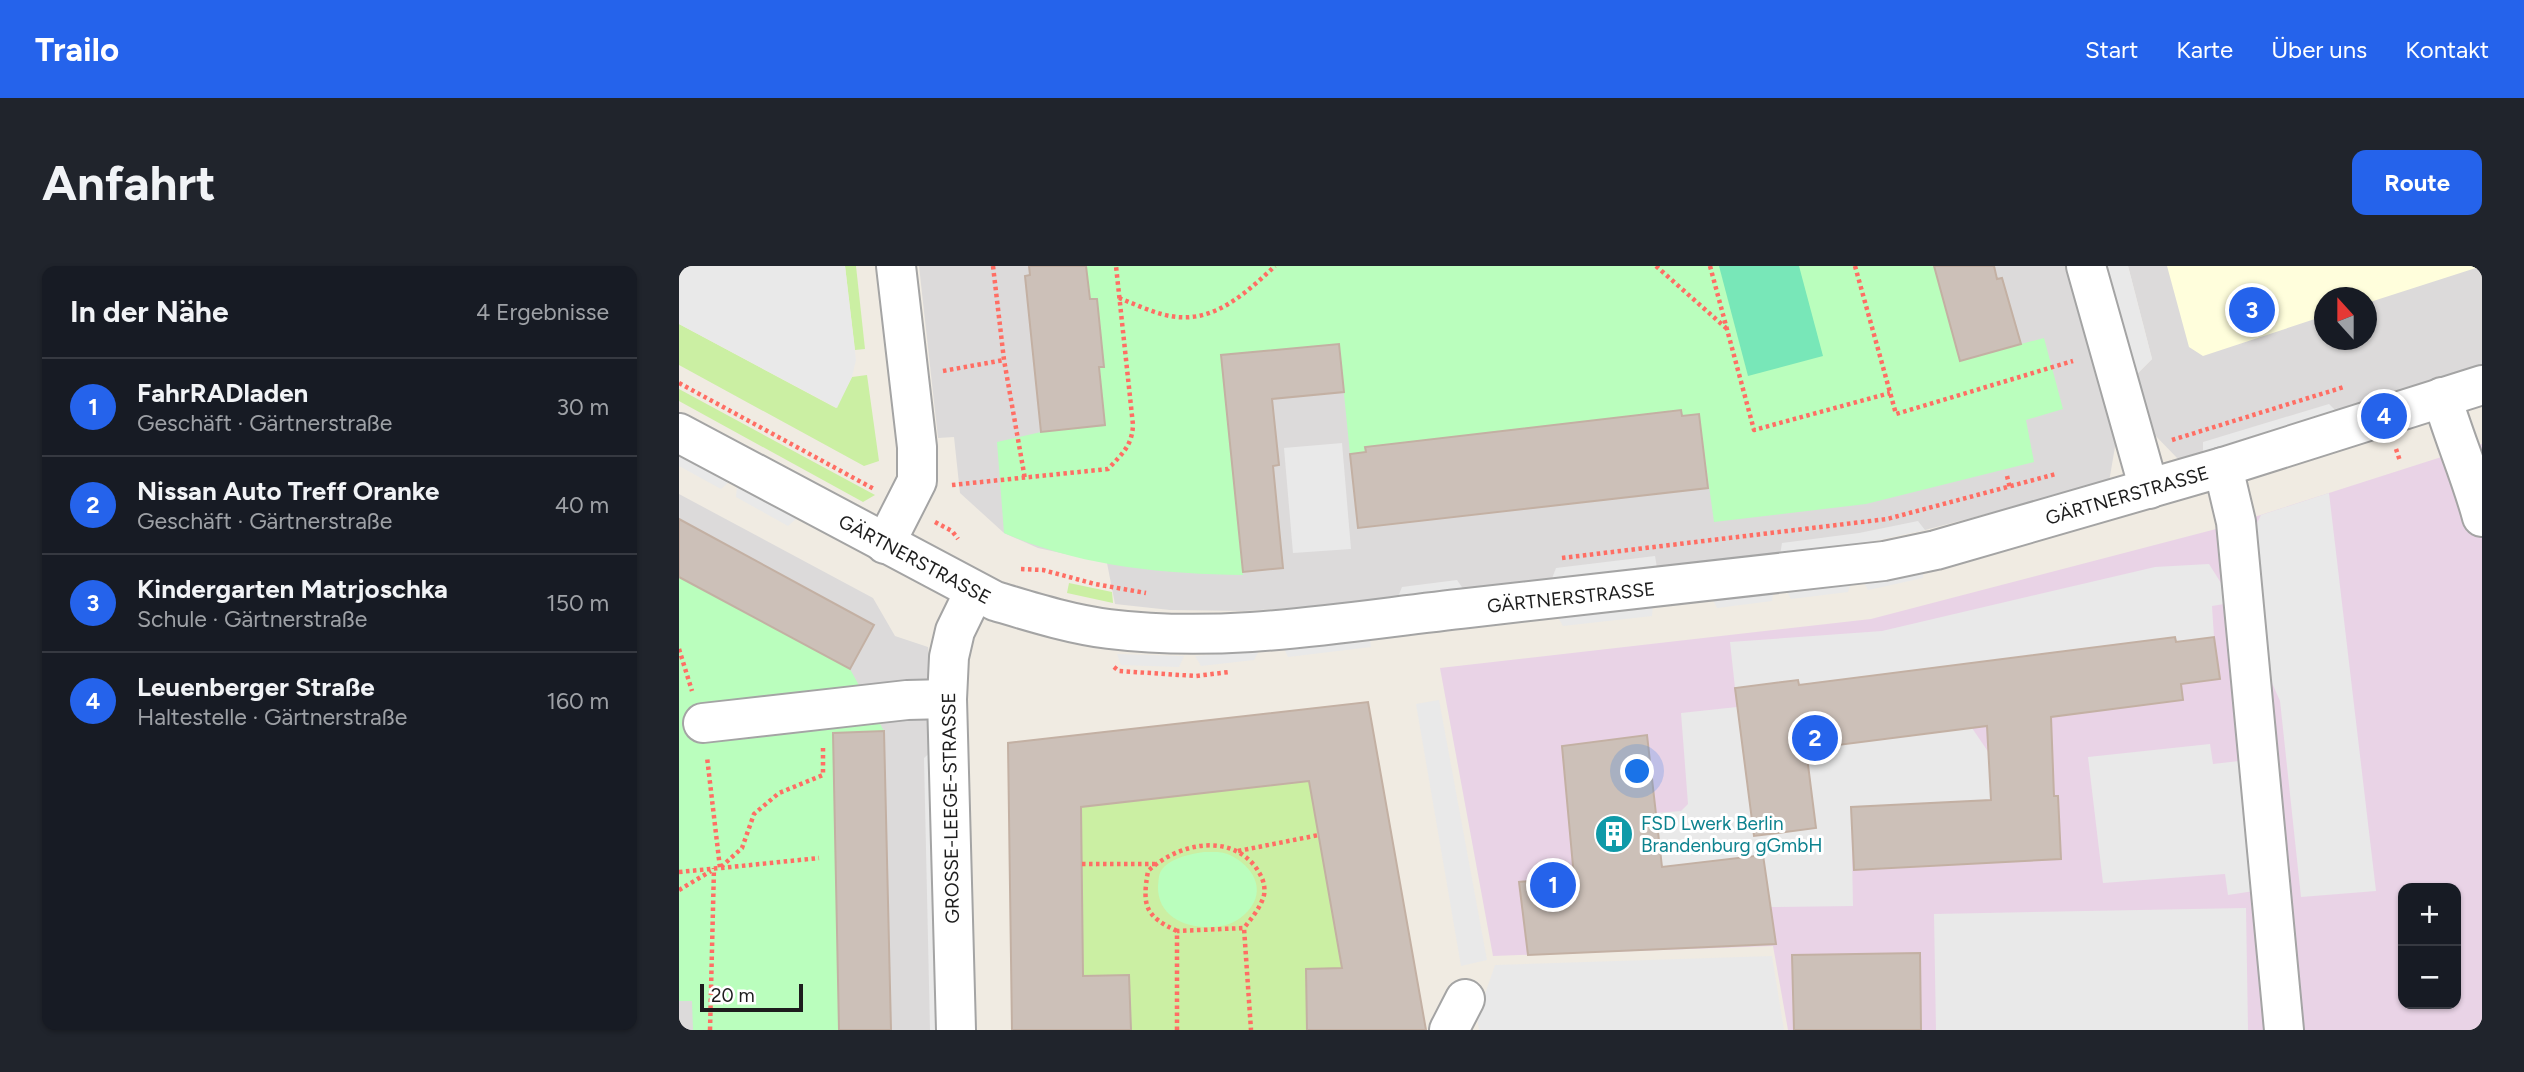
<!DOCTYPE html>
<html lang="de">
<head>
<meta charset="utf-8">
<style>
  body { margin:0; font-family:Figtree,sans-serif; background:#20242c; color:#f1f3f6 }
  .controls { position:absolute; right:21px; bottom:21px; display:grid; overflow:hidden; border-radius:14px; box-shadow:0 2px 5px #0004 }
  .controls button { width:63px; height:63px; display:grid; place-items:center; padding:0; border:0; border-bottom:2px solid #363941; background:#171b24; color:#f1f3f6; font:35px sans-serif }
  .compass { position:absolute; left:1635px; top:21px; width:63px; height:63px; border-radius:50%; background:#171b24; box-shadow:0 2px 5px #0004; rotate:339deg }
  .scale { position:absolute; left:21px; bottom:18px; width:103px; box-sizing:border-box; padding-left:7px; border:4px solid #1d1d1d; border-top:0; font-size:19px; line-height:24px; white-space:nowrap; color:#1d1d1d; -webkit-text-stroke:5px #fff; paint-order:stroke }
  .you { position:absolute; left:959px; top:506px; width:24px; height:24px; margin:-18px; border:5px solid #fff; border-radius:50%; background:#1a73e8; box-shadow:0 0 0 10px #1a73e833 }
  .badge { display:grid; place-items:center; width:46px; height:46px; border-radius:50%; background:#2563eb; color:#fff; font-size:23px; font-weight:700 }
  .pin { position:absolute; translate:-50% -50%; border:4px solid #fff; box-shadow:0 2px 7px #0006 }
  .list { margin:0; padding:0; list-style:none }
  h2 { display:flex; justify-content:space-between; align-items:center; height:91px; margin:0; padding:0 28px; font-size:30px }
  h2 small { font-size:23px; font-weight:400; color:#9ea1a6 }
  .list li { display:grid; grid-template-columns:46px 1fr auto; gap:21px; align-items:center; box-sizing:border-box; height:98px; padding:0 28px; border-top:2px solid #363941 }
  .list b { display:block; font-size:26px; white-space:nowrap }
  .list p { margin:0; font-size:23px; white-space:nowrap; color:#9ea1a6 }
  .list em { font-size:23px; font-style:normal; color:#9ea1a6 }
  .map { position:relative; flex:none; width:1803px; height:764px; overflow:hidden; border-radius:14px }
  header { display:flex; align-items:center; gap:42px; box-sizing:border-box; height:98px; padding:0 35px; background:#2563eb; color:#fff }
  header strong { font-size:33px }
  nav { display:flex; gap:38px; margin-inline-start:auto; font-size:24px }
  .intro { display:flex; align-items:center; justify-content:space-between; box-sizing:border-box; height:168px; padding:0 42px }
  h1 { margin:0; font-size:49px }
  .button { padding:18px 32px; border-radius:14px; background:#2563eb; color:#fff; font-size:24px; font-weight:700 }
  main { display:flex; gap:42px; padding:0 42px }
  aside { flex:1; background:#171b24; border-radius:14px; box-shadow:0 2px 5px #0004 }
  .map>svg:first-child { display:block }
  .residential { fill:#dcdada; fill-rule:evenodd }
  .industrial { fill:#e9d3e6; fill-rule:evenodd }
  .education { fill:#fffedc }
  .grass { fill:#cbefa3 }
  .park { fill:#bafebd }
  .pitch { fill:#78e7b8 }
  .parking { fill:#e9e9e9 }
  .building { fill:#ccc0b8; stroke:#c3b0a3; stroke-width:2 }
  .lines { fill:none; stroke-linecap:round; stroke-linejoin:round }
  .minor-casing { stroke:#a4a4a4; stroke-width:42 }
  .path { stroke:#ff6e64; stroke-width:4.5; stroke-dasharray:3.5 3.5; stroke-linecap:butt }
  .minor { stroke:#fff; stroke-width:38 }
  .labels { text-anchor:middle; stroke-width:6; stroke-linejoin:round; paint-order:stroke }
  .street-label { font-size:19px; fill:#1d1d1d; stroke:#fff }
  .culture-label { font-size:19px; fill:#0d838f; stroke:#fff; text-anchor:start }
</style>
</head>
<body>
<header>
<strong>Trailo</strong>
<nav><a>Start</a><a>Karte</a><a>Über uns</a><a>Kontakt</a></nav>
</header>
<div class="intro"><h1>Anfahrt</h1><a class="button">Route</a></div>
<main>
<aside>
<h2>In der Nähe<small>4 Ergebnisse</small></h2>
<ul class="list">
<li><span class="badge">1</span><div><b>FahrRADladen</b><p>Geschäft · Gärtnerstraße</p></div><em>30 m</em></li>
<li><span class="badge">2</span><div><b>Nissan Auto Treff Oranke</b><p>Geschäft · Gärtnerstraße</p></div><em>40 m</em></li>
<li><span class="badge">3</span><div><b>Kindergarten Matrjoschka</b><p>Schule · Gärtnerstraße</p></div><em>150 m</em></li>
<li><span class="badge">4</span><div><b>Leuenberger Straße</b><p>Haltestelle · Gärtnerstraße</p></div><em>160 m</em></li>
</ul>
</aside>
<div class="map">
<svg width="1803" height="764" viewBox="0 0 1803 764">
  <rect width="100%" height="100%" fill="#f0ebe2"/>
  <g class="residential">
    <polygon points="240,0 1388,0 1437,175 1430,216 1246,264 1171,278 1101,289 664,339 565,345 491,344 436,338 428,297 359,282 325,267 281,227 275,171 259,172"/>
    <path d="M1449,0h354v99l-303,95 -30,-31 -14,-53 17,-17zM1646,32h42v42h-42z"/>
    <polygon points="0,228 194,332 216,370 249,381 254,416 252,764 0,764"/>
  </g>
  <path class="industrial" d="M1803,178v586h-694l-15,-84 -280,10 -53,-288 431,-49 349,-91zM1724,622h53v116h-53z"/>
  <polygon class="education" points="1488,0 1803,0 1688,37 1688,32 1646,32 1645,50 1524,90 1510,81"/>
  <g class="grass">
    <polygon points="166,0 177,0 186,83 176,84"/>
    <polygon points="0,58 157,142 173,111 188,109 200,195 185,200 0,99"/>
    <polygon points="0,123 196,229 184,236 0,135"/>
    <polygon points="390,317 433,326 434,337 388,327"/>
    <polygon points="628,505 663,702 627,703 628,764 452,764 450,709 403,710 402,531 426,538 608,517"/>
  </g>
  <g class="park">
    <path d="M407,0h846l3,1 25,93 84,-22 19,71 -37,11 8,42 -168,42 -152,18 -15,-108 -333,33v5l-16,2 -11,-110 -118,11 22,220c-82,-1 -164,-9 -239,-42l-7,-91 44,-10 64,-7 -8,-58h6l-6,-68h-7z"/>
    <polygon points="0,311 171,403 205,465 154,468 160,764 14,764 13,735 0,735"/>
    <path d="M525,586c9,0 18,-1 26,3 23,11 37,35 18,56 -7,7 -12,11 -22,14 -29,7 -69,-3 -68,-39 1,-7 0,-13 6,-19 10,-10 27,-13 40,-15z"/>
  </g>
  <polygon class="pitch" points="1040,0 1120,0 1144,90 1069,110"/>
  <g class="parking">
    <polygon points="0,0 166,0 177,94 173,111 158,142 0,58"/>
    <polygon points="1425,0 1449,0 1473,93 1456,110"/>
    <polygon points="1650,138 1657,145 1524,188 1524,176"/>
    <polygon points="663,177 672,283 614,287 605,182"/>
    <polygon points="0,188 50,216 42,223 0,200"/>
    <polygon points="58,220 118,252 109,260 57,231"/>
    <polygon points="1650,227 1697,625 1622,631 1601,435 1585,399 1572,269 1582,249"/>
    <polygon points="1239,255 1246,264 1191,276 1101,289 1103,277 1180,267"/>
    <polygon points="976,290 978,302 872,315 877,302"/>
    <polygon points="1530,298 1542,317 1545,338 1533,340 1535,371 1497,376 1496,371 1120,419 1119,414 1056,422 1051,376 1203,365 1476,301"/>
    <polygon points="1245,301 1244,312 1189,324 1183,313"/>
    <polygon points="778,314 785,324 719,331 723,321"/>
    <polygon points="1173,315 1169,326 1112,333 1106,322"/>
    <polygon points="1095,323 1093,335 1038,342 1033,332"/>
    <polygon points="974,339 973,350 884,360 878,350"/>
    <polygon points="691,372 692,381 609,391 604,381"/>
    <polygon points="580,385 575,394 522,400 516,390"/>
    <polygon points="438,388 505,390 500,401 442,399"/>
    <polygon points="760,434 808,694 782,700 737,438"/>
    <polygon points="1058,441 1075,570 1137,562 1127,483 1293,462 1310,487 1312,534 1172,541 1174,640 1091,641 1083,589 983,601 977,547 1002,545 1009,538 1002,447"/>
    <polygon points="1531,478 1534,498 1560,495 1575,625 1549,629 1546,608 1424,617 1409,491"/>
    <polygon points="256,482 262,764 251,764 245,492"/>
    <polygon points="1567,642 1569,764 1257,764 1255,648"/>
    <polygon points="1093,690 1105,764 800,764 798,751 816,699"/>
  </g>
  <g class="building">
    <polygon points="350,0 407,0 411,33 418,33 425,101 420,101 426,159 362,166 346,10 351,9"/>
    <polygon points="1255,0 1315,0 1318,13 1323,12 1342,78 1281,95"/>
    <polygon points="660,78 665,126 593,133 600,199 594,200 604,302 564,306 542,89"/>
    <polygon points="1002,144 1003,150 1020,148 1029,222 679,262 671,188 687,186 686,181"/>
    <polygon points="0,253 195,359 171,403 0,311"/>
    <polygon points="1496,371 1497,376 1535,371 1541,413 1502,418 1504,434 1372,451 1375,530 1379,530 1382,593 1175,604 1172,541 1312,534 1308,460 1127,483 1137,562 1075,570 1056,422 1119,414 1120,419"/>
    <polygon points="689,436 747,764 628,764 627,703 663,702 630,515 402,541 404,710 450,709 452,764 333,764 329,477"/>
    <polygon points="205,465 212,764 160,764 154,467"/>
    <polygon points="968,469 983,601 1084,589 1097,678 849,689 840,616 895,611 883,480"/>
    <polygon points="1241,687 1242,764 1115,764 1113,689"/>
  </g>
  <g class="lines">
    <defs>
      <g id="minor">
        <polyline points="1407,0 1470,223"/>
        <path d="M1763,131c12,41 29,79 40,120"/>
        <path d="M0,167l316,168c37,11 75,23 114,28 121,15 239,-8 359,-21 138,-15 277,-30 416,-47l52,-11 287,-83 259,-82"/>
        <polyline points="1544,201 1557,256 1605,764"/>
        <polyline points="206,278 238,215 238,181 217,0"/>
        <polyline points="24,457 228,434 268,433"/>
        <polyline points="277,764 268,433 270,391 276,365 295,326"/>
        <polyline points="770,764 786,733"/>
      </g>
    </defs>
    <use href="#minor" class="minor-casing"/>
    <g class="path">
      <polyline points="314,0 325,94 346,213"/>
      <polyline points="977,0 1047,62"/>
      <polyline points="1031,0 1075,164 1211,127"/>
      <polyline points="1176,0 1217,148 1394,95"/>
      <path d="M440,32c18,7 38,17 58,19 40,4 71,-26 98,-51"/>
      <polyline points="264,105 325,94"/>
      <polyline points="0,117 195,223"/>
      <polyline points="1493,174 1665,121"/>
      <polyline points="1717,183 1721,195"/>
      <polyline points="1328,210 1331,222"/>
      <path d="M273,219l156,-16c14,-15 24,-23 25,-44l-17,-159"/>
      <polyline points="256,256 273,265 279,273"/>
      <polyline points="883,292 1208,253 1377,208"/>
      <polyline points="342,303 364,304 416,318 467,327"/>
      <polyline points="0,383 13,425"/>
      <polyline points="435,401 440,405 517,410 550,406"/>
      <polyline points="559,585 640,569"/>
      <polyline points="403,598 476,598"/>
      <polyline points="42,601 63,582 75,548 100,527 144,509 144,480"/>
      <polyline points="42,602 140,592"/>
      <polyline points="0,606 41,602 28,491"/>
      <polyline points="0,624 32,605"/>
      <path d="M498,665c-32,-15 -35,-25 -29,-60 28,-26 78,-39 106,-6 7,9 12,19 10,30 -3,12 -13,24 -20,33"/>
      <polyline points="31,764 35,602"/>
      <polyline points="498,764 498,665 565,662 572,764"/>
    </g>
    <use href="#minor" class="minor"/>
  </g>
  <defs>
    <symbol id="building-disc" viewBox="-11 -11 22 22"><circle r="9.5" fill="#0f9aa8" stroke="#fff"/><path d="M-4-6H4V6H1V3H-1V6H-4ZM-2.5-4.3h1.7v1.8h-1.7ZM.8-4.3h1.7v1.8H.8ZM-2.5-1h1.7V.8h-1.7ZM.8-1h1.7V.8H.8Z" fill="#fff"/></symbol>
  </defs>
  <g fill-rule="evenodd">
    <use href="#building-disc" x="913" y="546" width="44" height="44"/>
  </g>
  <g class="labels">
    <g class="street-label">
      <text transform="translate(1448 229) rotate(-16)" y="7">GÄRTNERSTRASSE</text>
      <text transform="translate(236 293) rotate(28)" y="7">GÄRTNERSTRASSE</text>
      <text transform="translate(892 331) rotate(-6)" y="7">GÄRTNERSTRASSE</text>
      <text transform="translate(271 542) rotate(-91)" y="7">GROSSE-LEEGE-STRASSE</text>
    </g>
    <g class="culture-label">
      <text x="962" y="564">FSD Lwerk Berlin<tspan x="962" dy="22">Brandenburg gGmbH</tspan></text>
    </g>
  </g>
</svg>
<div class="controls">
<button>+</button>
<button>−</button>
</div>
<svg class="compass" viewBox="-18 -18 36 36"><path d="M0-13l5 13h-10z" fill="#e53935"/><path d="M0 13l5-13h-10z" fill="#9ea1a6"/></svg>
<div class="scale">20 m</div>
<div class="you"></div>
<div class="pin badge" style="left:874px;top:619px">1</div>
<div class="pin badge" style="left:1136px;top:472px">2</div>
<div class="pin badge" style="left:1573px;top:44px">3</div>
<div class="pin badge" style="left:1705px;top:150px">4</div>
</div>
</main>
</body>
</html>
